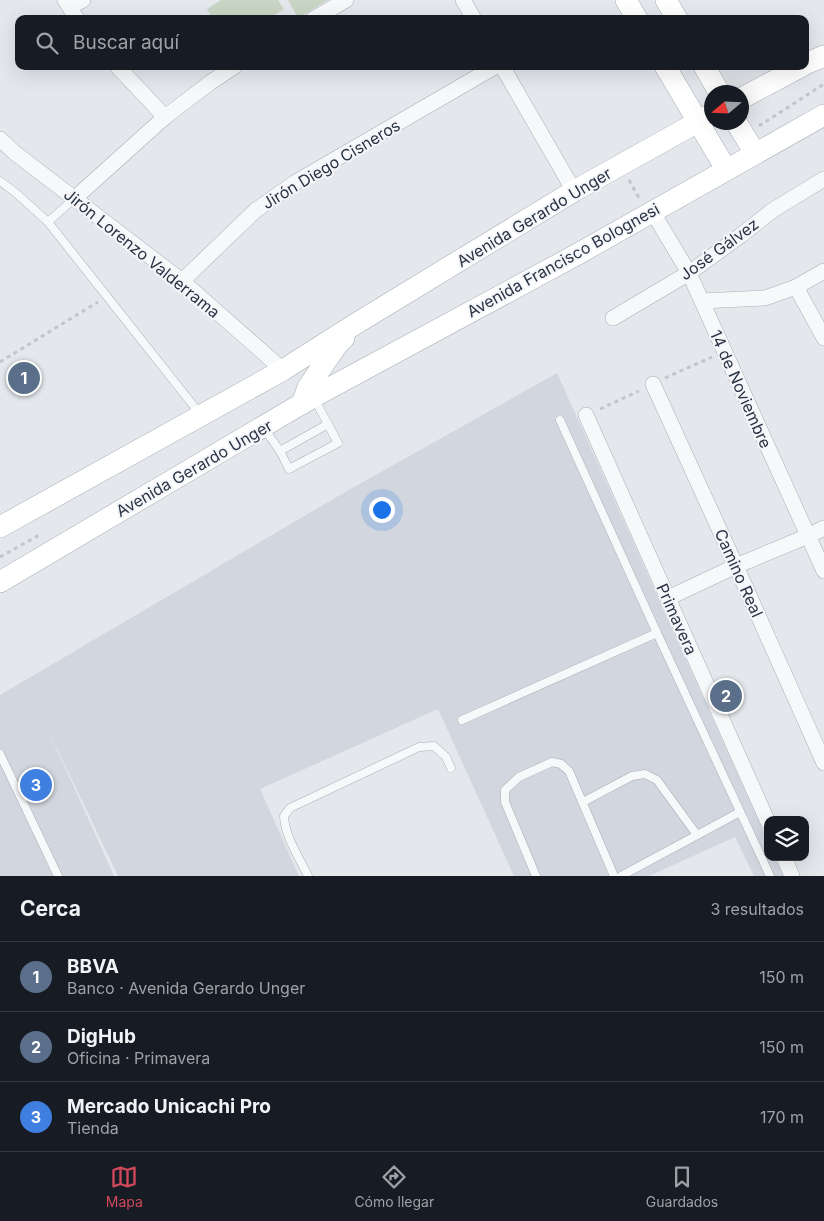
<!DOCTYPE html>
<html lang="es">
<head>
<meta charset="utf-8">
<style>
  body { margin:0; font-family:Inter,sans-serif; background:#242831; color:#f1f3f6 }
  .controls { position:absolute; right:15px; bottom:15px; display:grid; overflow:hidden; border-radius:10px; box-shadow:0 5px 20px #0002 }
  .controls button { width:45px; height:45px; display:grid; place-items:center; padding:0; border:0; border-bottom:1px solid #363941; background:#171b24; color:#f1f3f6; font:25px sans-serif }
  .compass { position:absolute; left:704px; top:85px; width:45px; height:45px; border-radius:50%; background:#171b24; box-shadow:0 5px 20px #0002; rotate:251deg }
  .you { position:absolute; left:381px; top:509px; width:18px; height:18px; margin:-12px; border:4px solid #fff; border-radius:50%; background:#1a73e8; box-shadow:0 0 0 8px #1a73e833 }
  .badge { display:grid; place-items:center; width:32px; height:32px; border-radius:50%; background:#d1495b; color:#fff; font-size:16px; font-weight:700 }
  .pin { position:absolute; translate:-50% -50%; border:2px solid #fff; box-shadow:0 1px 5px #0006 }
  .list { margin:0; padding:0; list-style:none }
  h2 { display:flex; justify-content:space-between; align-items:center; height:65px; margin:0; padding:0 20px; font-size:21px }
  h2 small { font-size:16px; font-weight:400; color:#9ea1a6 }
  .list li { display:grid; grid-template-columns:32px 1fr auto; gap:15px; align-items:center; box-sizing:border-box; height:70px; padding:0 20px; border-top:1px solid #363941 }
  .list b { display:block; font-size:19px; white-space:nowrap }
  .list p { margin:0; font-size:16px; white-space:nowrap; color:#9ea1a6 }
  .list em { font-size:16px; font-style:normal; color:#9ea1a6 }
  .icon { flex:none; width:28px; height:28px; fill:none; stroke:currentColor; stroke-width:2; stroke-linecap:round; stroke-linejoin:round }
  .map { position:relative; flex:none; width:824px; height:876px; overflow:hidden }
  .search { position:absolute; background:#171b24; box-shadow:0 5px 20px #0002; left:15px; right:15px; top:15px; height:55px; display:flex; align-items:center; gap:12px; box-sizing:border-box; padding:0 18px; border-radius:10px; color:#9ea1a6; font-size:19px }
  .sheet { height:275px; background:#171b24 }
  nav { display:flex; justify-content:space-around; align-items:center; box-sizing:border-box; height:70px; border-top:1px solid #363941; background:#171b24; font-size:14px; color:#9ea1a6 }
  nav a { display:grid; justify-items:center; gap:2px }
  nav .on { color:#d1495b }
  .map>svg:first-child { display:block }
  .built { fill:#d2d6de }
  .green { fill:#c9d6c5 }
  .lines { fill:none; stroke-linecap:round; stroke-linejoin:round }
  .lane-casing { stroke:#a9aeb7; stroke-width:9 }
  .street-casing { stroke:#a9aeb7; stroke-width:16 }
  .secondary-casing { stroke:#a9aeb7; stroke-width:22 }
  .path { stroke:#c2c5cb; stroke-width:3; stroke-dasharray:4 4; stroke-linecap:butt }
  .lane { stroke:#f7f8fa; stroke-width:8 }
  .street { stroke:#f7f8fa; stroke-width:15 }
  .secondary { stroke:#fff; stroke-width:21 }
  .labels { text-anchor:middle; stroke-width:4; stroke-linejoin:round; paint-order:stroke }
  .street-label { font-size:16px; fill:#2b3445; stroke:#f4f6f9 }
</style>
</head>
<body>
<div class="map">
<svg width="824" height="876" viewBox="0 0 824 876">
  <rect width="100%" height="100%" fill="#e4e7ec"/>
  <polygon class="built" points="557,373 768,842 768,857 775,857 783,876 754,876 735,837 649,876 514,876 438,709 260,789 299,876 118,876 44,721 114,876 0,876 0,695 340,495"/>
  <g class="green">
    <polygon points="221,0 278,0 284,9 269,19 213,19 207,9"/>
    <polygon points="288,0 328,0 298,18"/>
  </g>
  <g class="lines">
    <defs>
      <g id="lane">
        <polyline points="0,181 16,193 48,222 200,414"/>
        <polyline points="48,222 75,198"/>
        <polyline points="560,420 657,633"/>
        <polyline points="263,427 280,451 289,469 338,443 314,398"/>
        <polyline points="280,451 328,424"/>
        <polyline points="462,720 657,633 770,876"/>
        <polyline points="0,754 58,876"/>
        <polyline points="583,802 632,776 645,774 657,780 697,835"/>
        <path d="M308,876c-9,-19 -23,-39 -24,-60l6,-8 129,-61 15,-1 12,11 5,11"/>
        <polyline points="536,876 505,802 505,790 519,777 552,762 561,764 569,771 614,876"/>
        <polyline points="621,876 740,812"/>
      </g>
      <g id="street">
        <polyline points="65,0 77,19"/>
        <polyline points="463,0 474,19"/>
        <polyline points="70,7 83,0"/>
        <polyline points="313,19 346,0"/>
        <polyline points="117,66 165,117"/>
        <polyline points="502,66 574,191"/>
        <polyline points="0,139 15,153 182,281 283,370"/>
        <polyline points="75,198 165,117 211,82 235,66"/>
        <polyline points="652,211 689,273 824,571"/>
        <polyline points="182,281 256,210 296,182 496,66"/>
        <polyline points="796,287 824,338"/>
        <polyline points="702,301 765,298 796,287 824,271"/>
        <polyline points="613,318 689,273 740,236 773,210 824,179"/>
        <polyline points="653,384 736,566 824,763"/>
        <polyline points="586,415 768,822"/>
        <polyline points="668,598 736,566 808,536 824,528"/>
        <polyline points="784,857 792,876"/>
      </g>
      <g id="secondary">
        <polyline points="626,0 637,19"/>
        <polyline points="666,0 677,19"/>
        <polyline points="805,64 824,56"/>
        <polyline points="665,66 726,169"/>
        <polyline points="704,66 719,92"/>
        <polyline points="742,98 802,66"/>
        <polyline points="736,122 755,153"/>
        <polyline points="302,404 308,387 337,345 344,338"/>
        <polyline points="0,527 283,370 357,323 574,191 712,114"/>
        <polyline points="0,582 313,397 576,255 824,115"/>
      </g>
    </defs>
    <use href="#lane" class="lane-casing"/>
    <use href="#street" class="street-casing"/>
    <use href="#secondary" class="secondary-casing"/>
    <g class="path">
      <polyline points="759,126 824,84"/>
      <polyline points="629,180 639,198"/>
      <polyline points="0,362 98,302"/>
      <polyline points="665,378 712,357"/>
      <polyline points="600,409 639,391"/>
      <polyline points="0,557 41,534"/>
    </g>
    <use href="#lane" class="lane"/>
    <use href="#street" class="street"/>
    <use href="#secondary" class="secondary"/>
  </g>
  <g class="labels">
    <g class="street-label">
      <text transform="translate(331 164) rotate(-31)" y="6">Jirón Diego Cisneros</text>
      <text transform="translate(534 217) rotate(-31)" y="6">Avenida Gerardo Unger</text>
      <text transform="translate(719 249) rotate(-36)" y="6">José Gálvez</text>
      <text transform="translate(142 253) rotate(39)" y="6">Jirón Lorenzo Valderrama</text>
      <text transform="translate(563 260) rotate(-29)" y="6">Avenida Francisco Bolognesi</text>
      <text transform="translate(741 389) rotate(66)" y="6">14 de Noviembre</text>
      <text transform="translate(194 468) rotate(-30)" y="6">Avenida Gerardo Unger</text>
      <text transform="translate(739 573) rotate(66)" y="6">Camino Real</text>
      <text transform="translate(677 619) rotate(66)" y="6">Primavera</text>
    </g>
  </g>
</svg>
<div class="controls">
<button><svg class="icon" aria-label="layers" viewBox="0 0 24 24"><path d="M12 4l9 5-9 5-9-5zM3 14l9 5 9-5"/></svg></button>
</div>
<svg class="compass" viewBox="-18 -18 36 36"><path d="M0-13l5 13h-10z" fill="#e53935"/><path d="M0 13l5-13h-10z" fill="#9ea1a6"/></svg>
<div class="you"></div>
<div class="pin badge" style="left:24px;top:378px;background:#5c6f8a">1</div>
<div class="pin badge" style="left:726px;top:696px;background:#5c6f8a">2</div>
<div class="pin badge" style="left:36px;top:785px;background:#3f7fe0">3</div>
<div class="search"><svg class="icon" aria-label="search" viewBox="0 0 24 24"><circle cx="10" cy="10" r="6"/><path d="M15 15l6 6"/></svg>Buscar aquí</div>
</div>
<section class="sheet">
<h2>Cerca<small>3 resultados</small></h2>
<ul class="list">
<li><span class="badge" style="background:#5c6f8a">1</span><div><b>BBVA</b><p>Banco · Avenida Gerardo Unger</p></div><em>150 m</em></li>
<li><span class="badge" style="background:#5c6f8a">2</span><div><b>DigHub</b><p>Oficina · Primavera</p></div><em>150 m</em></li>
<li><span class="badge" style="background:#3f7fe0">3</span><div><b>Mercado Unicachi Pro</b><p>Tienda</p></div><em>170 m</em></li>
</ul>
</section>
<nav>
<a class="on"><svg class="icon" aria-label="map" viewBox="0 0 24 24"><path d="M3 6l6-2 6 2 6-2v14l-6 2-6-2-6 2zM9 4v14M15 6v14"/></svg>Mapa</a>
<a><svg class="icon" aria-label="directions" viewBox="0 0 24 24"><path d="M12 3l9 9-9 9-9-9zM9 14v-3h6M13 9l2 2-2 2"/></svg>Cómo llegar</a>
<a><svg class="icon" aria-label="saved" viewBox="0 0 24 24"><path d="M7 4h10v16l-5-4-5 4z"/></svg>Guardados</a>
</nav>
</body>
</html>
